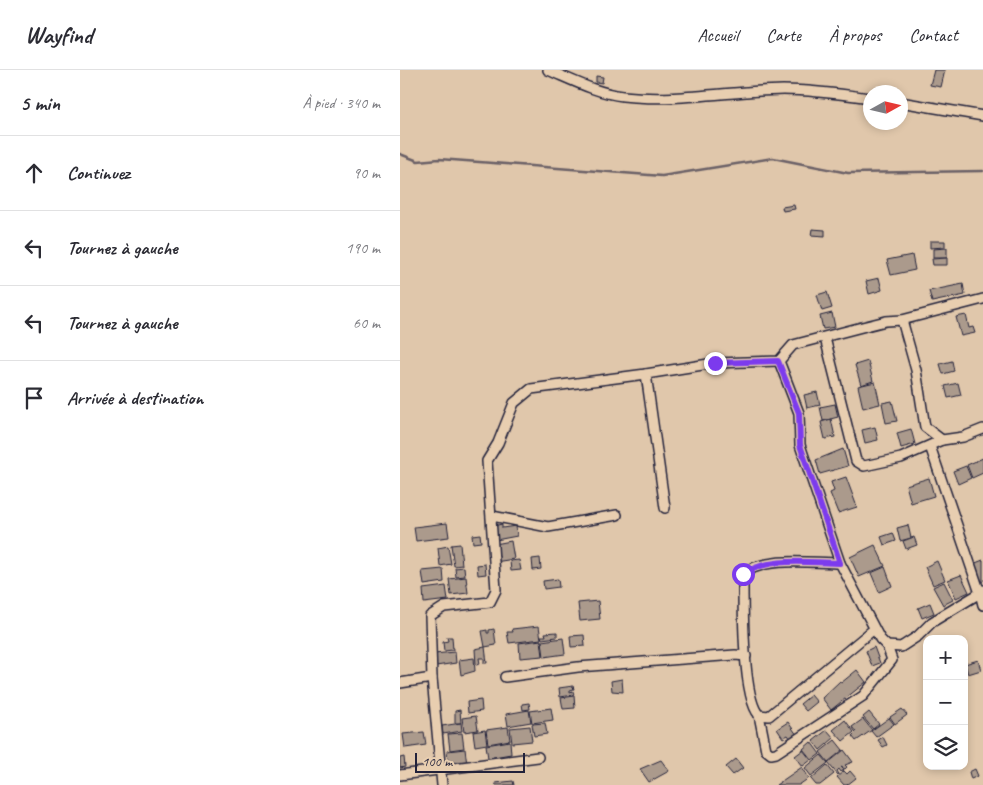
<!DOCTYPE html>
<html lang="fr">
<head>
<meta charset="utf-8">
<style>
  body { margin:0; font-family:Caveat,sans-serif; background:#f2f2f3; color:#2b2b33 }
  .controls { position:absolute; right:15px; bottom:15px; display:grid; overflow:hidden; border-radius:10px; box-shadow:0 2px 8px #0003 }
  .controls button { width:45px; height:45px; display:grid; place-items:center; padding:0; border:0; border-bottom:1px solid #e1e1e2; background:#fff; color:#2b2b33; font:25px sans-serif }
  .compass { position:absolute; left:463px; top:15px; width:45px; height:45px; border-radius:50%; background:#fff; box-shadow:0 2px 8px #0003; rotate:82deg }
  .scale { position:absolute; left:15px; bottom:12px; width:110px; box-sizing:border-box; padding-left:5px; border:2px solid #22223b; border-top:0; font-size:14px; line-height:18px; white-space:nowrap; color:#22223b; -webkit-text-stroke:4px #e8ceb0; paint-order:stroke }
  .stop { position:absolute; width:15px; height:15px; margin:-11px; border:4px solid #7c3aed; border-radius:50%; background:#fff }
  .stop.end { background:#7c3aed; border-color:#fff; box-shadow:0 1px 5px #0008 }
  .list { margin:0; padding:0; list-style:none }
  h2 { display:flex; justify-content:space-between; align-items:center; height:65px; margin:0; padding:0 20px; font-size:21px }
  h2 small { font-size:16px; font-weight:400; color:#7c7c81 }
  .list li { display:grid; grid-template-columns:32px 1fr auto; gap:15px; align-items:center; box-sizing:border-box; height:75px; padding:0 20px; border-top:1px solid #e1e1e2 }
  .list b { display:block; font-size:19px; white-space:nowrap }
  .list em { font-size:16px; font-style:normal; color:#7c7c81 }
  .icon { flex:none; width:28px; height:28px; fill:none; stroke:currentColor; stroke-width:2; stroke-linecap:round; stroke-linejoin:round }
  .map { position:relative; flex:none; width:583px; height:715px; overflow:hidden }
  header { display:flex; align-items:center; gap:30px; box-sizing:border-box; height:70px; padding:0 25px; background:#fff; border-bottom:1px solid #e1e1e2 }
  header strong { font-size:24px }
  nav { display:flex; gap:28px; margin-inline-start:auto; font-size:18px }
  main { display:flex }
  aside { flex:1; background:#fff }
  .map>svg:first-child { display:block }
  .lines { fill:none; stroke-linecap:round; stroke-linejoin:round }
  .stream { stroke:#6a6066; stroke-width:2.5 }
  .building { fill:#ab9a8c; stroke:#22223b }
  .minor-casing { stroke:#22223b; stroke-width:12 }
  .minor { stroke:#e8ceb0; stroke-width:9 }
  .route { stroke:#7c3aed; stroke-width:6 }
</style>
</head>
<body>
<header>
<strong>Wayfind</strong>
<nav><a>Accueil</a><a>Carte</a><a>À propos</a><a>Contact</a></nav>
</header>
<main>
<aside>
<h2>5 min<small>À pied · 340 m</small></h2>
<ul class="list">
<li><svg class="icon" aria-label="ahead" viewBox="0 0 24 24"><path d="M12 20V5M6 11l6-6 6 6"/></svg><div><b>Continuez</b></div><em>90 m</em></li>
<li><svg class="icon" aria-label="left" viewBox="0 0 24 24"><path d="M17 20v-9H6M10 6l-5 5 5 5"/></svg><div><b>Tournez à gauche</b></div><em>190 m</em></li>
<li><svg class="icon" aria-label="left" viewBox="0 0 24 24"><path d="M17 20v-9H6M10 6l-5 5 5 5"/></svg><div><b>Tournez à gauche</b></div><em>60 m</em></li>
<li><svg class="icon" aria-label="arrive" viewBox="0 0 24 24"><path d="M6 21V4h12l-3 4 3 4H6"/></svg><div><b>Arrivée à destination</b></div></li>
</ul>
</aside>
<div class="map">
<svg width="583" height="715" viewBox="0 0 583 715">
  <rect width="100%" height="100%" fill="#e0c7ab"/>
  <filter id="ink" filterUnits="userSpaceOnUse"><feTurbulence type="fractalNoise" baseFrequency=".02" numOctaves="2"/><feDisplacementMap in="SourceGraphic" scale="10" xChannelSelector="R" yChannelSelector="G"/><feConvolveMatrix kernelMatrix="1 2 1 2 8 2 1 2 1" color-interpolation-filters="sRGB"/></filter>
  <g filter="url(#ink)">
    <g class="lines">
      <polyline class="stream" points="0,84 18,91 39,89 262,106 373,88 448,103 583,101"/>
    </g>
    <g class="building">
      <polygon points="534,0 545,0 541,17 530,15"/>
      <polygon points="196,6 203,7 202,13 196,12"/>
      <polygon points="394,135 395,139 383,141 382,137"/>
      <polygon points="412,159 425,160 425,166 411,165"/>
      <polygon points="530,171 545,171 545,177 530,178"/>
      <polygon points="547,178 547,188 533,188 533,179"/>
      <polygon points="512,185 515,200 491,205 487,190"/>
      <polygon points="547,188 547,195 533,195 532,189"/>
      <polygon points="479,208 482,220 469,224 466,211"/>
      <polygon points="563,214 565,225 532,232 529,221"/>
      <polygon points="427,222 432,238 422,241 417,225"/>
      <polygon points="432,243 435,257 423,259 420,246"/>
      <polygon points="566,245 569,258 573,257 575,263 561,266 556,247"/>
      <polygon points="468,291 473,311 461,315 455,295"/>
      <polygon points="552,291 554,301 543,304 540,294"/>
      <polygon points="475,312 480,334 463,338 458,316"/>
      <polygon points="558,313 561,325 548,328 545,316"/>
      <polygon points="417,322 420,335 407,338 404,325"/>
      <polygon points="492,331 497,351 486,353 482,333"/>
      <polygon points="435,334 438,347 423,351 420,337"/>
      <polygon points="431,349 435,367 425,369 421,352"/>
      <polygon points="475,357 478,370 465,373 462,360"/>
      <polygon points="511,359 515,374 501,378 497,363"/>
      <polygon points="443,379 448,396 420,404 416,390"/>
      <polygon points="583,388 583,403 572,408 567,395"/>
      <polygon points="566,396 571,408 558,414 553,401"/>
      <polygon points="446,407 457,437 438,443 430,423 434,421 431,412"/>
      <polygon points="529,408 534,426 511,433 506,415"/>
      <polygon points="47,453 49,467 16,471 14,457"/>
      <polygon points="102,454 102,458 116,456 117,466 96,470 93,456"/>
      <polygon points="508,455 511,468 500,471 497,458"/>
      <polygon points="493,463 496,471 484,475 481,467"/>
      <polygon points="80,464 81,472 73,473 72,465"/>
      <polygon points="514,467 517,475 506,479 503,471"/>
      <polygon points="111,471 114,489 95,492 94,488 99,487 95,474"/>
      <polygon points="60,474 62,495 54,496 51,475"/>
      <polygon points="475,475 485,496 459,507 450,487"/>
      <polygon points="48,476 51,494 40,496 38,478"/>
      <polygon points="140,488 141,499 133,500 132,489"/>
      <polygon points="119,490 121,500 111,501 110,491"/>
      <polygon points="583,490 583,511 581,512 573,494"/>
      <polygon points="537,491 545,510 533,515 525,497"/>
      <polygon points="85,494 86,504 78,505 77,495"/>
      <polygon points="64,497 65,506 56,507 55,498"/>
      <polygon points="485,497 492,516 479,522 471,503"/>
      <polygon points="43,499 44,512 24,515 22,501"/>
      <polygon points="561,505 569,522 556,528 548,510"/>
      <polygon points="66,507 68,523 51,525 49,509"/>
      <polygon points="158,509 159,517 144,519 143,511"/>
      <polygon points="544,512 553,530 543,535 533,517"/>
      <polygon points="46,516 48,530 24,533 23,519"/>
      <polygon points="198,531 200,549 180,551 178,533"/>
      <polygon points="530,533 534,543 522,548 518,538"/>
      <polygon points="139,556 141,569 109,573 107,562 113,562 112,559"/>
      <polygon points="94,559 96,575 85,577 82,561 87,560 87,563 89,563 89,560"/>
      <polygon points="157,562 157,567 142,569 141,566 146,566 145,563"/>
      <polygon points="184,565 185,576 171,577 170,566"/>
      <polygon points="47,567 52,567 53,580 44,581 43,572 48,571"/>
      <polygon points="163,568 165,584 144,587 142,571"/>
      <polygon points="141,570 143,586 120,588 119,573"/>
      <polygon points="85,577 87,593 84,593 84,588 79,588 80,594 76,595 75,579"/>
      <polygon points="474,577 480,593 472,596 466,581"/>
      <polygon points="55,582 56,593 36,596 34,584"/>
      <polygon points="74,588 75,601 61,605 59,590"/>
      <polygon points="578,590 581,600 568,604 565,594"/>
      <polygon points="457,600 466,612 431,640 422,628 440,611 441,613"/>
      <polygon points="222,609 223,622 212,621 211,611"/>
      <polygon points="173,616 174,619 170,620 170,622 173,621 174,625 160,627 159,618"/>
      <polygon points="411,625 417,632 406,641 400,634"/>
      <polygon points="174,626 175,638 163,639 161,628"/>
      <polygon points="81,630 82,641 68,643 67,632"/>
      <polygon points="129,633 130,639 123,640 122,634"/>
      <polygon points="151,638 153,650 132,653 130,641"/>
      <polygon points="502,639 507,645 495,654 490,647"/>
      <polygon points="60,640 61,653 55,653 55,641"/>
      <polygon points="129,640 131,652 108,656 106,644"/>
      <polygon points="469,642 479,654 473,659 463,647"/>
      <polygon points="76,646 78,660 64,662 62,648"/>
      <polygon points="489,648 494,654 476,667 471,661"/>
      <polygon points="463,649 472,660 456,671 452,666 456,662 452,657"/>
      <polygon points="445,650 454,662 443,671 433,660"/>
      <polygon points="388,652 397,665 391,669 388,665 383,668 377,659"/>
      <polygon points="61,653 62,661 43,664 42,656"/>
      <polygon points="145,653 147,664 134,666 132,654"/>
      <polygon points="130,656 132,671 112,673 110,658"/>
      <polygon points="108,657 110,670 88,674 86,660"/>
      <polygon points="85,660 87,674 75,676 73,662"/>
      <polygon points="427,660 434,668 420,680 413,671"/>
      <polygon points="24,662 26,675 5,678 3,664"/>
      <polygon points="62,663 64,678 50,680 48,664"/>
      <polygon points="483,667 487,675 483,677 478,670"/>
      <polygon points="435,670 443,680 428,692 420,682"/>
      <polygon points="110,671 111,684 88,688 86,675"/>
      <polygon points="411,672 420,684 412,690 403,679"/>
      <polygon points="65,679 67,695 49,697 47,681"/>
      <polygon points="403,680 411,690 403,696 395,686"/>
      <polygon points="444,680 453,692 445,695 447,697 445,699 441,697 444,700 441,702 439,699 437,701 439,704 438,705 428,693"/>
      <polygon points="421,685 428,693 411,706 405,698"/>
      <polygon points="4,687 5,697 0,698 0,688"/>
      <polygon points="336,689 343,698 333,705 326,697"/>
      <polygon points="261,690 269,701 249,712 240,699"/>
      <polygon points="427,695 434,704 420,715 416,715 411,709"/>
      <polygon points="402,697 409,708 399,715 376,715"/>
      <polygon points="575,699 578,706 571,709 569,702"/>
      <polygon points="444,701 447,704 450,701 456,708 447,715 444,715 437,707"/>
      <polygon points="113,711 114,715 96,715 95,713"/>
    </g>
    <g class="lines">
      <defs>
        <g id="minor">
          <path d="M148,0c24,10 49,23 75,26 53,6 107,-5 160,-6 30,0 58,4 87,8"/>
          <polyline points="500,32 583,46"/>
          <polyline points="502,250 516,300 525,357 542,370"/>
          <polyline points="425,268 456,391 464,396 501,388 542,370 563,367 583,359"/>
          <polyline points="379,291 399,343 400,375 440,493 480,569 487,576 501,577 518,566 532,552 580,523 583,535"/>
          <polyline points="530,376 580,523 583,520"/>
          <polyline points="265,438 246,304 315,293 379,291 393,275 462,257 486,251 502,250 583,229"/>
          <polyline points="92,446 148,457 217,445"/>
          <path d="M440,493c-31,0 -70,-7 -97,10 0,29 -1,124 16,142l10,1 105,-87"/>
          <polyline points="105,607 178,597 335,585 346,586"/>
          <polyline points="0,613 32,608"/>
          <polyline points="359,645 366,680 371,684 376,683 463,626 492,590 487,576"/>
          <polyline points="0,705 138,687"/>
          <polyline points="42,715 32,608 30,546 44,537 90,532 96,520 87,391 98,373 114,333 131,319 246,304"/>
        </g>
      </defs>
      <use href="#minor" class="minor-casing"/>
      <use href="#minor" class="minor"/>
    </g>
  </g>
  <g class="lines" filter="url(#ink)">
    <path class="route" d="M315,293l63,-2 21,52 1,32 40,118c-31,0 -70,-7 -97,11"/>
  </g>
</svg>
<div class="controls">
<button>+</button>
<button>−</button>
<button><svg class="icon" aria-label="layers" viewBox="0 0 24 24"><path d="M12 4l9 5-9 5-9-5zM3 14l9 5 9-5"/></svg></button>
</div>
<svg class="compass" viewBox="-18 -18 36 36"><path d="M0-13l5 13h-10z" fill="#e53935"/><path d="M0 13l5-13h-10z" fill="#7c7c81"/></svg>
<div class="scale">100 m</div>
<div class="stop" style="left:343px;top:504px"></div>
<div class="stop end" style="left:315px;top:293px"></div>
</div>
</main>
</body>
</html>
